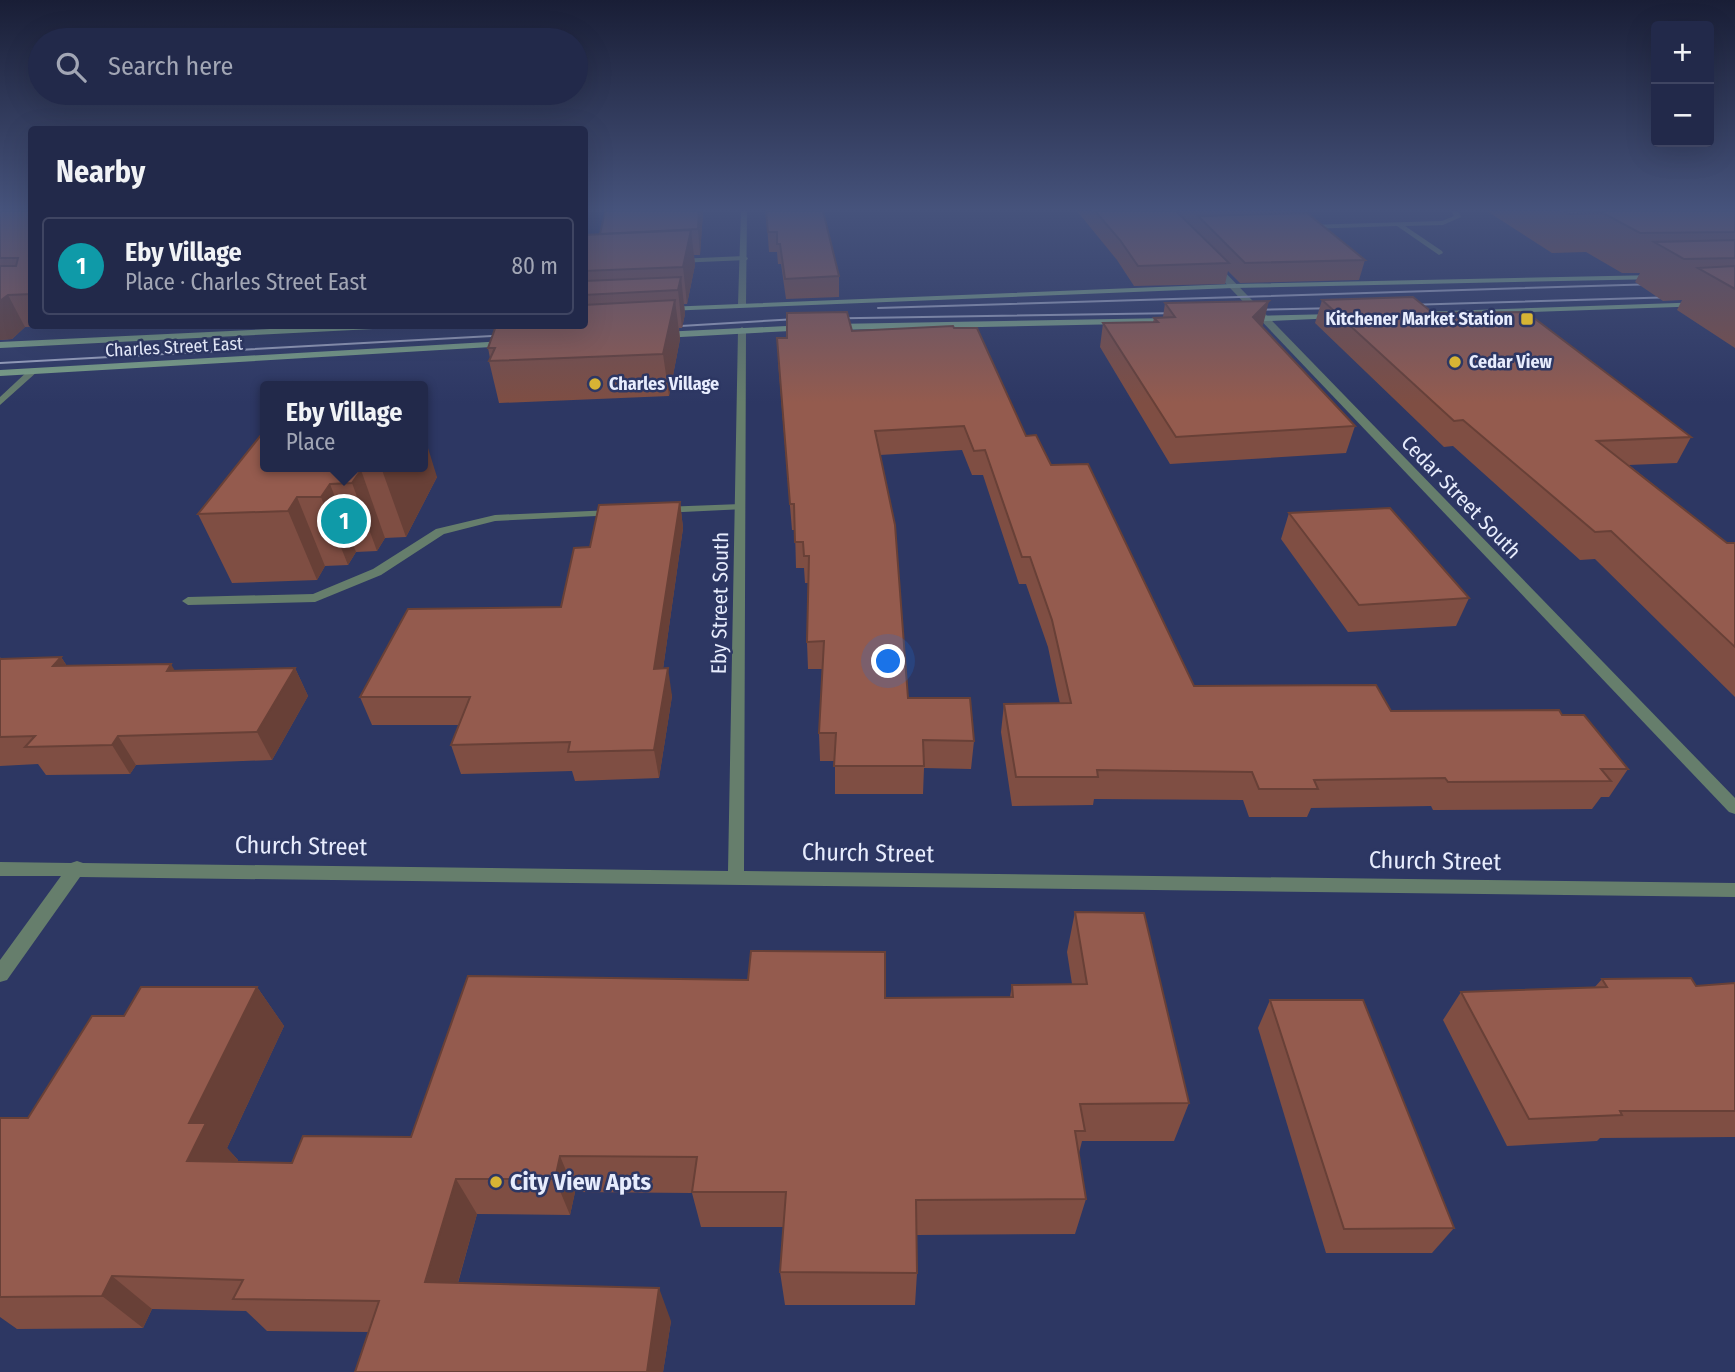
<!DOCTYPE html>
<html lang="en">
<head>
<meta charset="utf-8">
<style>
  body { margin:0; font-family:"Fira Sans Condensed",sans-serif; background:#2a3151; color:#f1f3f6 }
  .controls { position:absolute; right:21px; top:21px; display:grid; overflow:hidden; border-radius:7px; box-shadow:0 7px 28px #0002 }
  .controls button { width:63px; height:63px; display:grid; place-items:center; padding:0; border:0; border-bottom:2px solid #3f4562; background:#22294a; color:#f1f3f6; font:35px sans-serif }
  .you { position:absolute; left:889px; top:662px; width:24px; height:24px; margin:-18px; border:5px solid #fff; border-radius:50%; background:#1a73e8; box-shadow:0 0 0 10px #1a73e833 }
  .badge { display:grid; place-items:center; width:46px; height:46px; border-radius:50%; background:#e69b98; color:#fff; font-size:23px; font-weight:700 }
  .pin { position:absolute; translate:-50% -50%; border:4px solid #fff; box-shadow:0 2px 7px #0006 }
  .popup { position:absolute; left:260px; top:381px; width:168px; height:91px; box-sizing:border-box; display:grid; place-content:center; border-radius:7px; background:#22294a; filter:drop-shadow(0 2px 5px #0005); font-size:23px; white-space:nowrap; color:#a2a6b5 }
  .popup b { font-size:26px; color:#f1f3f6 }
  .popup::after { content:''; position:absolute; left:50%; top:100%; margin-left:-14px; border:14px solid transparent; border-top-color:#22294a }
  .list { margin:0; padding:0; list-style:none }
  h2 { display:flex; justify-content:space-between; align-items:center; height:91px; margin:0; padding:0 28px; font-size:30px }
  h2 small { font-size:23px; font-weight:400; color:#a2a6b5 }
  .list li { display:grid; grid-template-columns:46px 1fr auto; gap:21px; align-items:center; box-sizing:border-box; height:98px; margin:0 14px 14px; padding:0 14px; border:2px solid #3f4562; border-radius:7px }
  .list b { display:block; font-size:26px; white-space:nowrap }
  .list p { margin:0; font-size:23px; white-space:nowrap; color:#a2a6b5 }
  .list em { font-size:23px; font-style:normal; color:#a2a6b5 }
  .icon { flex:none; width:38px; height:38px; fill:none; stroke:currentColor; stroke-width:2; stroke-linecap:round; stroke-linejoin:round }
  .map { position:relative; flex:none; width:1735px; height:1372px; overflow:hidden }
  .search { position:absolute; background:#22294a; box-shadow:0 7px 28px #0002; left:28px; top:28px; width:560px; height:77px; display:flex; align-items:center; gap:18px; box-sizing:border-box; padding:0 24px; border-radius:38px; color:#a2a6b5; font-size:26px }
  .panel { position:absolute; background:#22294a; box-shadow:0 7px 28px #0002; left:28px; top:126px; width:560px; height:203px; border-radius:7px }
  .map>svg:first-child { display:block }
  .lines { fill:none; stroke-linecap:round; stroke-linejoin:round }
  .lane { fill:#667e6c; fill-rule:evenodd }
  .street { fill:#667e6c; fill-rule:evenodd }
  .secondary { fill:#7da387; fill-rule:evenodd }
  .tram { stroke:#a2a9c4; stroke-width:2 }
  .wall { fill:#7f4e43 }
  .shaded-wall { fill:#684037 }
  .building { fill:#945b4e; stroke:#684037; stroke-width:2 }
  .poi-dot { fill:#d7b434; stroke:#2d3763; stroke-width:2.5 }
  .labels { text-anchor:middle; stroke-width:5; stroke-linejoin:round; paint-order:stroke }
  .far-poi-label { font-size:18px; font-weight:bold; fill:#e7ecfd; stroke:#2d3763; text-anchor:start }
  .far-street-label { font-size:18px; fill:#e7ecfd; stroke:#2d3763 }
  .street-label { font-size:21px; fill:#e7ecfd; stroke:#2d3763 }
  .near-street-label { font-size:24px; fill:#e7ecfd; stroke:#2d3763 }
  .near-poi-label { font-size:24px; font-weight:bold; fill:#e7ecfd; stroke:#2d3763; text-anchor:start }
</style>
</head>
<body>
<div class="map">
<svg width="1735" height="1372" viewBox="0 0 1735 1372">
  <rect width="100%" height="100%" fill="#2d3763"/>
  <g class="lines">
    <g class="lane">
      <polygon points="1451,211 1458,211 1461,217 1443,225 1405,226 1442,251 1443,253 1439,255 1397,226 1307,229 1304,227 1307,225 1442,221 1454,216"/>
      <polygon points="744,256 748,258 747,260 677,263 673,261 677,259"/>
      <polygon points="30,369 38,371 0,405 0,397"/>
      <polygon points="741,504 745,505 745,509 662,513 656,510 662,507"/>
      <polygon points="613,510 619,513 617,515 495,521 444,534 381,575 315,602 188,605 182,601 188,597 313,594 373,569 436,529 495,515"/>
    </g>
    <g class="street">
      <polygon points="741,211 747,211 746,304 742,306 738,304"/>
      <polygon points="1211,264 1217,264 1735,798 1735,814 1729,812 1211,268"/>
      <polygon points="742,327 746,330 744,871 1735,883 1735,897 80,877 7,980 0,982 0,960 61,876 0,876 0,862 71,863 77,861 83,863 728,871 738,330"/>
    </g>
    <g class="secondary">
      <polygon points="1657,275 1660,275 1660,279 1233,288 666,311 662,309 666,307 1233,284"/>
      <polygon points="1735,301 1735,305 1417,316 1413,314 1417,312"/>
      <polygon points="1334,314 1337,314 1337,318 1246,322 1242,319 1246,316"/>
      <polygon points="1170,318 1173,319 1173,323 833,330 829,327 833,324"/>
      <polygon points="806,325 810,328 809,330 662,338 658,335 662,332"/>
      <polygon points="333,326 377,326 373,329 0,348 0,342"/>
      <polygon points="505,341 508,342 508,346 0,376 0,370"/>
    </g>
    <g class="tram">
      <polyline points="1406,305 1678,297"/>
      <polyline points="878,308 1658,284"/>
      <polyline points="1248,310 1339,308"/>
      <polyline points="664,327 797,319 1182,313"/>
      <polyline points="0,363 510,335"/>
    </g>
  </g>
  <g class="wall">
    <polygon points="0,211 32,211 32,326 54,326 25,327 12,339 0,340"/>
    <polygon points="703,211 700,255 694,255 695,265 687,304 684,304 685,314 682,328 679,328 680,339 669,396 499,403 489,361 490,358 488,348 584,326 584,235 600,234"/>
    <polygon points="766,211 839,276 839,297 786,299 781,264 778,264 777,252 769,252"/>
    <polygon points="1077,211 1294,211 1294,213 1365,260 1359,280 1240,283 1228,271 1225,284 1134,286 1117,260"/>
    <polygon points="1487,211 1735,211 1735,348 1677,310 1682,300 1663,301 1635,282 1640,273 1622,273 1586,252 1552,253"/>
    <polygon points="1322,300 1433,313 1691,437 1677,463 1629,465 1727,543 1735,543 1735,697 1595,559 1580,560 1453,446 1444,447 1315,323"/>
    <polygon points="1165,303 1263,325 1261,326 1355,426 1346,453 1170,464 1100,347 1103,323 1153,322 1154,318 1163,317"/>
    <polygon points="852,331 1026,436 1051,465 1194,686 1391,711 1562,715 1628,769 1609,797 1601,797 1592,809 1433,810 1431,806 1311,808 1307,817 1249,817 1243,800 1094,799 1093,805 1012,806 1001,732 1004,704 1060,704 1048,647 1026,584 1019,584 983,475 972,475 962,450 880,455 908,698 974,741 971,769 924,768 923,794 835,794 835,761 820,761 819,733 823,669 808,669 807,642 808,583 805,583 804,568 796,568 795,530 792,530 778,361"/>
    <polygon points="265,430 423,467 437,477 406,537 385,538 377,551 356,552 348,565 325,566 317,580 232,583 198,514"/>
    <polygon points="680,502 683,528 663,669 672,696 659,778 575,781 572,771 461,774 451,745 459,725 372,725 360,697 561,607"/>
    <polygon points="1289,513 1469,598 1456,626 1348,632 1281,539"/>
    <polygon points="0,657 1,659 61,657 67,666 175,670 295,668 308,696 272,760 136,765 130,774 46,775 38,764 0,766"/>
    <polygon points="1075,912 1189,1103 1174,1141 1082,1141 1079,1153 1086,1199 1075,1234 916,1235 917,1273 915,1305 785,1305 780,1272 784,1227 701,1227 692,1193 575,1192 570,1215 477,1214 458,1283 671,1321 663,1372 355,1372 369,1332 267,1331 246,1311 152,1309 143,1328 17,1329 0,1317 0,1118 28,1118 124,1016 257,987 284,1026 227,1148 238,1160 237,1162 292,1163 411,1137 885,998 1010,997 1012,985 1072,984 1067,952"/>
    <polygon points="1602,979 1696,986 1735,983 1735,1137 1600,1138 1597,1141 1507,1146 1443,1020 1461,992 1594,988"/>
    <polygon points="1270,1000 1454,1228 1432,1253 1326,1253 1258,1028"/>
  </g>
  <g class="shaded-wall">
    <polygon points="699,211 703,211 700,255 698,229"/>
    <polygon points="691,230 695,265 687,304 683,267"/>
    <polygon points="681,277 685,314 682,328 678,290"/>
    <polygon points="8,295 25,327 12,339 0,340 0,301"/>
    <polygon points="675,300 680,339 669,396 663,354"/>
    <polygon points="1269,301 1263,325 1247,341 1253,317"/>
    <polygon points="423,432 437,477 406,537 382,470 384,467 423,467"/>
    <polygon points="361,470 385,538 377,551 352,483"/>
    <polygon points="330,484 356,552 348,565 321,497"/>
    <polygon points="297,497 325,566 317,580 288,511"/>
    <polygon points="680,502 683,528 659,697 654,669"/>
    <polygon points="61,657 79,685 53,666"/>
    <polygon points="171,664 187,692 167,671"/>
    <polygon points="295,668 308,696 272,760 257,732"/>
    <polygon points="668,668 672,696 659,778 654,750"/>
    <polygon points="118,736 136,765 130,774 112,745"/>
    <polygon points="257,987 284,1026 227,1148 238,1160 221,1197 187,1161 189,1123"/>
    <polygon points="560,1156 575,1192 570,1215 555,1179"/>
    <polygon points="456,1179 477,1214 449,1314 425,1282"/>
    <polygon points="112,1276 152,1309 143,1328 102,1296"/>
    <polygon points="659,1288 671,1321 663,1372 647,1372"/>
  </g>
  <g class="building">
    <polygon points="0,211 32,211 32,294 8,295 0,301 0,266 16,266 18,258 0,258"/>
    <polygon points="605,211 699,211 698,229 600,234"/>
    <polygon points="766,211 823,211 839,276 785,279 780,244 777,244 777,232 768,232"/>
    <polygon points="1095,211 1176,211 1229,263 1138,266 1120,240"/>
    <polygon points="1564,211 1735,211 1735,232 1640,233 1603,213 1568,214"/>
    <polygon points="1307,213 1365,260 1245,263 1198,216"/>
    <polygon points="691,230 683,267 584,271 584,235"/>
    <polygon points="1735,240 1735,258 1684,259 1654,242"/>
    <polygon points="1735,266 1735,289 1698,268"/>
    <polygon points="681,277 678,290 584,295 584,281"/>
    <polygon points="1413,297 1433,313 1526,312 1691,437 1597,441 1727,543 1735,543 1735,647 1611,531 1595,532 1463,420 1454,421 1322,300"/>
    <polygon points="675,300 663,354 489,361 495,348 488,348 496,326 584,326 584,305"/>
    <polygon points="1269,301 1253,317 1355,426 1176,437 1103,323 1158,322 1154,318 1175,317 1165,303"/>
    <polygon points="847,312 852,331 953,326 954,328 977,328 1026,436 1036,435 1051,465 1088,464 1194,686 1376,685 1391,711 1559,710 1562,715 1584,715 1628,769 1601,769 1611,781 1448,782 1445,778 1314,780 1318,789 1259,789 1252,772 1097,770 1098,777 1016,777 1004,704 1071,703 1052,620 1030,557 1022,557 985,450 974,451 964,426 875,431 895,525 908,698 970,698 974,741 923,740 924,766 834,766 836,733 819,733 824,641 807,642 809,556 804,556 803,542 795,542 794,504 790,504 777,338 787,338 787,313"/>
    <polygon points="265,430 265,467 384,467 382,470 361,470 352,483 330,484 321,497 297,497 288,511 198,514"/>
    <polygon points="680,502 654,669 668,668 654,750 568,752 570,742 451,745 470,697 360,697 408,609 561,607 574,548 590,547 599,505"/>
    <polygon points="1390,508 1469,598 1359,605 1289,513"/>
    <polygon points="61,657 53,666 171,664 167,671 295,668 257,732 118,736 112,745 25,747 35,736 0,737 0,659"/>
    <polygon points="1075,912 1144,913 1189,1103 1080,1104 1085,1131 1075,1131 1086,1199 916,1200 917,1273 780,1272 786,1192 692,1192 697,1157 560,1156 555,1179 456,1179 425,1282 659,1288 647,1372 355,1372 379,1301 233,1299 243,1280 112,1276 102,1296 0,1297 0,1118 28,1118 92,1016 124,1016 141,987 257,987 189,1123 206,1123 187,1161 292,1163 303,1136 411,1137 468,976 748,980 751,951 885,952 885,998 1013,997 1012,985 1087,984"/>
    <polygon points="1691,978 1696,986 1735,983 1735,1111 1620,1111 1622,1115 1529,1119 1461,992 1607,987 1602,979"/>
    <polygon points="1270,1000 1363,1000 1454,1228 1344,1229"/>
  </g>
  <linearGradient id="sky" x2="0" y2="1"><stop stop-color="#191e36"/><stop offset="0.52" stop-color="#46537c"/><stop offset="1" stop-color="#46537c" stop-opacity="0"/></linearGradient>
  <rect width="1735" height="403" fill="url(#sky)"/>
  <g class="poi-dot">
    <rect x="1520" y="312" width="14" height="14" rx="3.5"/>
    <circle cx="1455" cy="362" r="7"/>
    <circle cx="595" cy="384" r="7"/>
    <circle cx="496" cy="1182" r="7"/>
  </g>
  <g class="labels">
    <g class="far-poi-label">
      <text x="1513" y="325" text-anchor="end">Kitchener Market Station</text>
      <text x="1469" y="368">Cedar View</text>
      <text x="609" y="390">Charles Village</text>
    </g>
    <g class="far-street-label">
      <text transform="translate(174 347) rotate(-3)" y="6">Charles Street East</text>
    </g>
    <g class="street-label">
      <text transform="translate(1461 497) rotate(46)" y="7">Cedar Street South</text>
      <text transform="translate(720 603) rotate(-89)" y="7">Eby Street South</text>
    </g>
    <g class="near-street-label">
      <text transform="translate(301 846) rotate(1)" y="8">Church Street</text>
      <text transform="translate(868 853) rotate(1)" y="8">Church Street</text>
      <text transform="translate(1435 861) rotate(1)" y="8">Church Street</text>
    </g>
    <g class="near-poi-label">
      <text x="510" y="1190">City View Apts</text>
    </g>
  </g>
</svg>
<div class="controls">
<button>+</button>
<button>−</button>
</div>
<div class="you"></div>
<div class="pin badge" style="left:344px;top:521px;background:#0f9aa8">1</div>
<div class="popup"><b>Eby Village</b>Place</div>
<div class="search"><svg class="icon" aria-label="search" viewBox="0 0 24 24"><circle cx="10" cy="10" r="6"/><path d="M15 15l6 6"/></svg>Search here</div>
<section class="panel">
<h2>Nearby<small></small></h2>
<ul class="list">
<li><span class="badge" style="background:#0f9aa8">1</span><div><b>Eby Village</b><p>Place · Charles Street East</p></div><em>80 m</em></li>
</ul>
</section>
</div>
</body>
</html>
